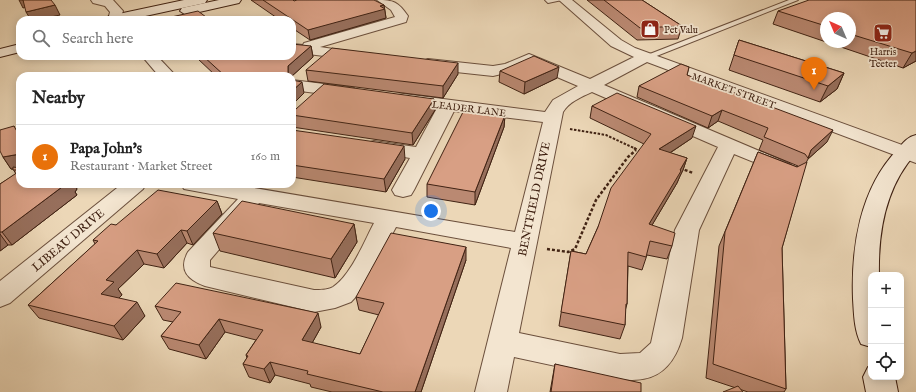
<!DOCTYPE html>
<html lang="en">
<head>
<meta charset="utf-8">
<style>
  body { margin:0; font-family:"IM FELL English",serif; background:#f6f6f6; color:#222 }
  .controls { position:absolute; right:12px; bottom:12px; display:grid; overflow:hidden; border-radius:8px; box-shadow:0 2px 10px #0003 }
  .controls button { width:36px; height:36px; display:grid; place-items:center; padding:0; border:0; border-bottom:1px solid #e0e0e0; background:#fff; color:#222; font:20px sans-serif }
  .compass { position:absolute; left:820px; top:12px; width:36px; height:36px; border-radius:50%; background:#fff; box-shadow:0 2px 10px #0003; rotate:316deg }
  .you { position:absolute; left:431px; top:211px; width:14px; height:14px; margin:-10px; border:3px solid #fff; border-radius:50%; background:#1a73e8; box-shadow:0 0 0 6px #1a73e833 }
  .badge { display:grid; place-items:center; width:26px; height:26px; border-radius:50%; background:#1a73e8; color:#fff; font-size:13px; font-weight:700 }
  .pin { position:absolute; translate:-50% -33px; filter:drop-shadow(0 1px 2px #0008) }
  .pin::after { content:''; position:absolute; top:21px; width:14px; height:12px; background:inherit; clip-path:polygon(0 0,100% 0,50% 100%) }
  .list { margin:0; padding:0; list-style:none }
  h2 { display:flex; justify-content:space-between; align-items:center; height:52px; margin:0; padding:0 16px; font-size:17px }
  h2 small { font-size:13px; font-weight:400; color:#767676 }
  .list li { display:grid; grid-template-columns:26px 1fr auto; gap:12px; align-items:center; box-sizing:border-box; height:64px; padding:0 16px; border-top:1px solid #e0e0e0 }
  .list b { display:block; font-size:15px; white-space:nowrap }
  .list p { margin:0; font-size:13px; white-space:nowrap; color:#767676 }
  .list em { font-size:13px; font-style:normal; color:#767676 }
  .icon { flex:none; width:22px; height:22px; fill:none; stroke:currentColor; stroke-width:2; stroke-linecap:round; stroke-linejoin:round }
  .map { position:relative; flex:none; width:916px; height:392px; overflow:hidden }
  .search { position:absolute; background:#fff; box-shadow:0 2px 10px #0003; left:16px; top:16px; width:280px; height:44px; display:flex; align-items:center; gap:10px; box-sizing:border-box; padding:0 14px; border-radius:12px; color:#767676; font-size:15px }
  .panel { position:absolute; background:#fff; box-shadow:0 2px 10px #0003; left:16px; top:72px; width:280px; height:116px; border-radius:12px }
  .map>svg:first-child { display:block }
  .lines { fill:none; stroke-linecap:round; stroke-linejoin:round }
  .lane-casing { stroke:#6b4f3c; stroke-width:2 }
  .street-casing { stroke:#6b4f3c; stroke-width:2 }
  .secondary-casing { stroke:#402213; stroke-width:2 }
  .path-far2 { stroke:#402213; stroke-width:1.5; stroke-dasharray:2 1; stroke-linecap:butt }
  .path-far1 { stroke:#402213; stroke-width:2; stroke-dasharray:2.5 1.5; stroke-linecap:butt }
  .path { stroke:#402213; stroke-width:2.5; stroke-dasharray:3 2; stroke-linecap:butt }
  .lane { fill:#f3e5d0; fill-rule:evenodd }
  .street { fill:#f3e5d0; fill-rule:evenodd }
  .secondary { fill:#f3e5d0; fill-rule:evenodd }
  .wall { fill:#ba8972; stroke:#402213; fill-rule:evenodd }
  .shaded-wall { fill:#976f5c; stroke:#402213 }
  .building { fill:#d89f84; stroke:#402213 }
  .labels { text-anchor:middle; stroke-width:3.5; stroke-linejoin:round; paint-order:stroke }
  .far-poi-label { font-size:10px; fill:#402213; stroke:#f3e5d0; text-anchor:start }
  .far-street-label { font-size:10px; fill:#402213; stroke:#f3e5d0 }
  .street-label { font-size:12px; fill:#402213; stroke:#f3e5d0 }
</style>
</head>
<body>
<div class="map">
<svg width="916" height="392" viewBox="0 0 916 392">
  <rect width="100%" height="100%" fill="#ecd7b7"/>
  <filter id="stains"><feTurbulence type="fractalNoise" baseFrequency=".005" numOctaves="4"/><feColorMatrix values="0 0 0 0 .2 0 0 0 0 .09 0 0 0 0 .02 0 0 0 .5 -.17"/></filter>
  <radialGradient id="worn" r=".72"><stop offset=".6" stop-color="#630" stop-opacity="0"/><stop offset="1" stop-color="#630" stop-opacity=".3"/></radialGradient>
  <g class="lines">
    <defs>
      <g id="lane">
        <polygon points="545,0 562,0 548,3"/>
        <polygon points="789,0 798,0 649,59 642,57"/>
      </g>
      <g id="street">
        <polygon points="91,0 113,0 123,11 120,19 108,20 110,12 105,6 93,3"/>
        <path d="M377,0c17,0 21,2 31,16l-2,6 -86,25 41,6 2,3 -2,3 -5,1 -64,-8v-8l11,1 1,-2 91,-26 -4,-7z"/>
        <path d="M559,0h13l49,40 14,8 281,102v13l-269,-101 -43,23 186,79 3,4 -3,4 -7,2 -49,-20 -35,76 -17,108c-16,54 -55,44 -98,34 -24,-5 -47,-10 -70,-15l-7,35h-32l36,-144 -115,-21 -33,62 -12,13 -16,6 -21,4 -109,-26c-17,-6 -27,-16 -17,-34l50,-53 -54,-10 -3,-5h50l284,48 28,-110 -89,-11 -40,79 -3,5 -8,2 -8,-2 -3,-5 18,-32 -43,-7 -3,-4 3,-4 7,-2 42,6 21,-39 -39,-5 -3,-4 3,-4 6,-1 141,18 8,-12 25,-14 -49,-21 -15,6 -21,5 -65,-7 -5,-2 -3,-3 3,-3 5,-2 65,7 12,-2 24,-10 61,25 44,-22 -23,-11zM592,92l126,55 -43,83 -24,113 -11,10 -20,1 -101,-21 44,-221c6,-10 18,-15 29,-20zM259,203l115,20c-10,19 -23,52 -41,64 -5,3 -13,3 -19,3l-104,-23v-7z"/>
        <polygon points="142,56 157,56 176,76 159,76"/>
        <polygon points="292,80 348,87 354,88 356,92 354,96 348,97 292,90"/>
        <polygon points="122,184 146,184 143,189 10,303 0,307 0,281"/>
      </g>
      <g id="secondary">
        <polygon points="184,0 207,0 205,3 127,20 102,20 109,16"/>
        <polygon points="219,0 241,0 239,3 186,15 180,11 182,8"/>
        <polygon points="20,44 20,52 0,57 0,49"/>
        <path d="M916,135v18c-30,33 -38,78 -37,122h-8v72l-10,-3c-7,-14 -7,-30 -8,-45 -2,-52 7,-110 44,-149 6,-7 10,-13 19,-15z"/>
        <polygon points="871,366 871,377 895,377 898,392 866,392 863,377 868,367"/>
      </g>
    </defs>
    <use href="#lane" class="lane-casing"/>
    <use href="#street" class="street-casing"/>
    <use href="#secondary" class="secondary-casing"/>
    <polyline class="path-far2" points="80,20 90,17"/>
    <polyline class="path-far1" points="570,129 606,135 636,149"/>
    <g class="path">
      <polyline points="634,148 641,152"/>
      <polyline points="680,168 693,173"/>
      <polyline points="547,249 568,252 575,249 596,200 628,157 636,150"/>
    </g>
    <use href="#lane" class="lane"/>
    <use href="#street" class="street"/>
    <use href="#secondary" class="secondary"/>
  </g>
  <g class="wall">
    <polygon points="251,0 293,0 294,1 384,5 386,18 310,40 292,28 292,20 280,20"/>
    <polygon points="587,0 642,0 682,26 678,39 637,40"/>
    <path d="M916,0v61l-13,7 -130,-44 5,-13zM826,18h24v24h-24z"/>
    <polygon points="739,40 844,73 837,89 820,102 729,70"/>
    <polygon points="311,46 313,57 292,76 216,76 197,58 195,58 193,56 292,56"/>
    <polygon points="689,67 687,75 827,142 808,159 806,163 782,248 786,389 784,392 748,392 706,378 719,246 758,152 797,167 798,166 759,150 763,140 718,121 708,128 637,97 639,86"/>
    <polygon points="306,70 458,74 443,98 308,81"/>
    <polygon points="500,71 557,78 524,94 499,82"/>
    <polygon points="434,99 435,110 413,145 292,127 292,110"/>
    <polygon points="592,106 692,138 670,153 687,158 683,170 680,176 677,183 652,225 672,246 667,259 647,255 642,270 628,266 627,304 625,311 625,325 620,339 559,326 571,251 586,254 598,227 644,144 590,118"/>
    <polygon points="505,115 504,127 475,205 427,197 427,184"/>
    <polygon points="14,126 20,184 74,184 77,189 75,192 77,195 12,245 8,245 0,251 0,184 16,174 13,169 11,169 3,157"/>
    <polygon points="292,130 405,159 386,192 292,177"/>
    <polygon points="217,201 222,214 193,245 187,243 164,268 144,264 118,289 122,295 119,298 145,316 123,340 39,318 28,305 95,244 93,240 116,225"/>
    <polygon points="354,224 357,242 335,278 220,251 213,233"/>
    <polygon points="466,260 421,392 332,392 311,387 310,384 275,375 270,383 249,377 243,364 247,358 246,355 256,340 225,332 206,359 169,349 161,336 173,322 163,320 155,306 321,327 312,343 360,354 379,315 359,310 356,297"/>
    <polygon points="555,364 641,392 550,392"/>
  </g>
  <g class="shaded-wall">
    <polygon points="19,0 23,0 27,7 23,8"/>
    <polygon points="55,5 60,15 37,20 31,20 26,12"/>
    <polygon points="384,5 386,18 310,40 308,30"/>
    <polygon points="311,46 313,57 292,76 288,76 288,66"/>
    <polygon points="916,51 916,61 903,68 912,53"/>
    <polygon points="458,63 458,74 443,98 443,86"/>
    <polygon points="559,67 557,78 524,94 525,82"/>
    <polygon points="844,73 837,89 820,102 828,86"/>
    <polygon points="302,82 304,93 292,105 292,91"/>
    <polygon points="434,99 435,110 413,145 412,133"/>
    <polygon points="722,110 718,121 708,128 712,116"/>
    <polygon points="505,115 504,127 475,205 475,192"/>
    <polygon points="696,126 692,138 656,162 659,149"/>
    <polygon points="833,130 827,142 808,159 811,150"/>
    <polygon points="404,146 405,159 386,192 384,179"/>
    <polygon points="20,154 20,168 11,169 3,157"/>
    <polygon points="687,158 683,170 680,176 677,183 645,237 649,224"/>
    <polygon points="66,184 74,184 77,189 75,192 77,195 12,245 2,232"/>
    <polygon points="217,201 222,214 193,245 187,231"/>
    <polygon points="354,224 357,242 335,278 331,259"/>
    <polygon points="181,230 187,243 164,268 157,254"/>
    <polygon points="0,234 8,245 0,251"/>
    <polygon points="466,247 466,260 421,392 415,392"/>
    <polygon points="137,250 144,264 118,289 122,295 110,307 101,294 106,280"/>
    <polygon points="137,302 145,316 123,340 114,326"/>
    <polygon points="318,313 321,327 306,354 302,340"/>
    <polygon points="219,319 225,332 206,359 199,345"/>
    <polygon points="270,362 275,375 270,383 264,369"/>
  </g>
  <g class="building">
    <polygon points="23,0 51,0 55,5 26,12"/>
    <polygon points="263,0 293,0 294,1 297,0 374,0 384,5 380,6 385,9 308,30"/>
    <polygon points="604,0 642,0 682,26 640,28"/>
    <polygon points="809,0 916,0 916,51 912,53 850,34 850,18 826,18 826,26 778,11"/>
    <polygon points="198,11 210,20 169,20 167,18"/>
    <polygon points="739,40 844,73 828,86 734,55"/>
    <polygon points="292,44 311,46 288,66 288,76 225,76 203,56 292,56"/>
    <polygon points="332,48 458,63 443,86 306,70"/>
    <polygon points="534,56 559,67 525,82 500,71"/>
    <polygon points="681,64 689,67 687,75 833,130 811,150 808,158 805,154 764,137 768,128 722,110 712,116 639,86"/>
    <polygon points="292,80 302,82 292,91"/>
    <polygon points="324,84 434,99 412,133 292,115 292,110 296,109"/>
    <polygon points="617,93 696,126 659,149 687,158 680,170 681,171 649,224 675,233 672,246 650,241 646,257 628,252 627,304 626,304 625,325 561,312 571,251 586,254 598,227 611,188 651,134 592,106"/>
    <polygon points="464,110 505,115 475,192 427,184"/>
    <polygon points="14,126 20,137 20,154 3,157 0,151 0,130"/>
    <polygon points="292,130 404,146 384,179 292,165"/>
    <polygon points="758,152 797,167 807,162 782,248 786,389 713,364 725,232"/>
    <polygon points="13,167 20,168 20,184 66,184 2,232 0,232 0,184 18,172 18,170 13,170"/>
    <polygon points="158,190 217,201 187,231 181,230 157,254 137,250 106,280 114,282 101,294 137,302 114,326 28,305 98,241 93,240 111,224 116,225"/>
    <polygon points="242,201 354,224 331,259 213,233"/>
    <polygon points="391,233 466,247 415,392 383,392 307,374 308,371 270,362 264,369 243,364 248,356 246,355 263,330 219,319 199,345 161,336 181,312 155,306 176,283 318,313 302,340 360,354 384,303 356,297"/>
    <polygon points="555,364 641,383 641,392 551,392"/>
    <polygon points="738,386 743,392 723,392"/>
  </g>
  <defs>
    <symbol id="shop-square" viewBox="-11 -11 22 22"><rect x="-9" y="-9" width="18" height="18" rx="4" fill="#8f2418" stroke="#f3e5d0"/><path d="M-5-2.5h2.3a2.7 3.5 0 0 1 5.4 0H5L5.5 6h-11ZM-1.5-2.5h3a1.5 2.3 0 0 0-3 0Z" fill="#fff"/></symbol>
    <symbol id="supermarket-square" viewBox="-11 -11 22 22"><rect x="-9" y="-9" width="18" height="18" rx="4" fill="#8f2418" stroke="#f3e5d0"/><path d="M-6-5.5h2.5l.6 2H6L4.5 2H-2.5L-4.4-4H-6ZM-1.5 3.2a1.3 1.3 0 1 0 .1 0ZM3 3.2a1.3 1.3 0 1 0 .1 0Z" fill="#fff"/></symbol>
  </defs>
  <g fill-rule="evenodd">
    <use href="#shop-square" x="639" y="18" width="22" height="22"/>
    <use href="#supermarket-square" x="872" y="22" width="22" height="22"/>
  </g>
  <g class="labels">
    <g class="far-poi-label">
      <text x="664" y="33">Pet Valu</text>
      <text x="883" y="55" text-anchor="middle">Harris<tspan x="883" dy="12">Teeter</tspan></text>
    </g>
    <g class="far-street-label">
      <text transform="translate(734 90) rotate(20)" y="4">MARKET STREET</text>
      <text transform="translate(469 108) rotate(7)" y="4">LEADER LANE</text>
    </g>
    <g class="street-label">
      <text transform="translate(534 199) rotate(-78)" y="4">BENTFIELD DRIVE</text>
      <text transform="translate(68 240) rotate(-40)" y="4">LIBEAU DRIVE</text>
    </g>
  </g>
  <rect width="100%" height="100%" filter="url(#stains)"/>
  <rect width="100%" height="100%" fill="url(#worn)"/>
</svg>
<div class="controls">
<button>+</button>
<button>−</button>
<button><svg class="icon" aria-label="locate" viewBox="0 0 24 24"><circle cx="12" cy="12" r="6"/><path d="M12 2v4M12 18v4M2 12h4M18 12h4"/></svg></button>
</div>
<svg class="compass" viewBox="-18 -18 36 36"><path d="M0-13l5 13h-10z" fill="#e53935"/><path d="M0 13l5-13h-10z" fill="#767676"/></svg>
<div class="you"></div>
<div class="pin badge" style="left:814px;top:90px;background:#e8710a">1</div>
<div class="search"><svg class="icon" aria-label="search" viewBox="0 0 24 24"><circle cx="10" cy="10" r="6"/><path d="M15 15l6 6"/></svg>Search here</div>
<section class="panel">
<h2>Nearby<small></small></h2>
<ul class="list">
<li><span class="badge" style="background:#e8710a">1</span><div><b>Papa John's</b><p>Restaurant · Market Street</p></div><em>160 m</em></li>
</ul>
</section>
</div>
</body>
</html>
